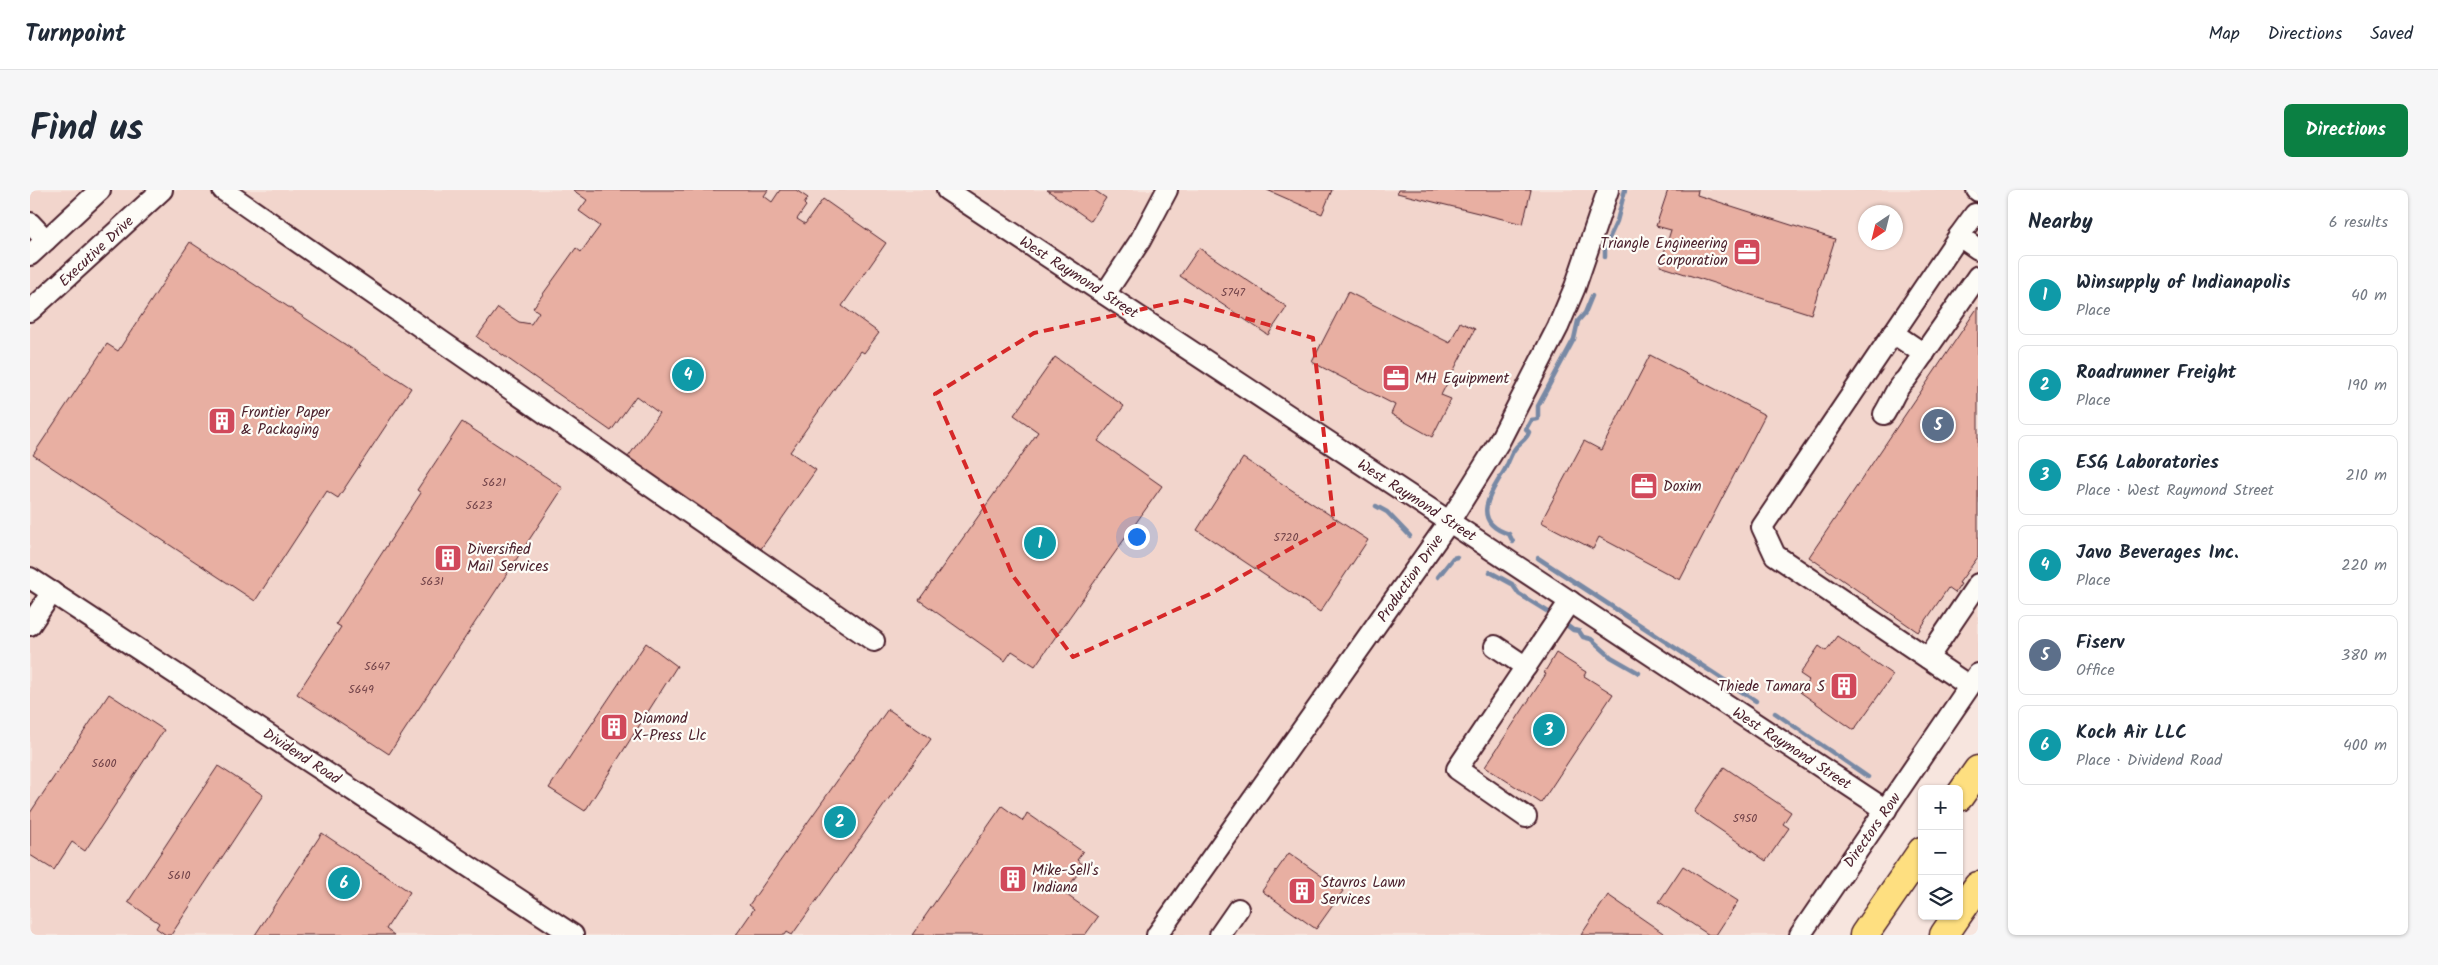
<!DOCTYPE html>
<html lang="en">
<head>
<meta charset="utf-8">
<style>
  body { margin:0; font-family:Kalam,sans-serif; background:#f6f6f7; color:#1f2937 }
  .controls { position:absolute; right:15px; bottom:15px; display:grid; overflow:hidden; border-radius:8px; box-shadow:0 1px 4px #0004 }
  .controls button { width:45px; height:45px; display:grid; place-items:center; padding:0; border:0; border-bottom:1px solid #e0e1e3; background:#fff; color:#1f2937; font:25px sans-serif }
  .compass { position:absolute; left:1828px; top:15px; width:45px; height:45px; border-radius:50%; background:#fff; box-shadow:0 1px 4px #0004; rotate:215deg }
  .you { position:absolute; left:1106px; top:346px; width:18px; height:18px; margin:-12px; border:4px solid #fff; border-radius:50%; background:#1a73e8; box-shadow:0 0 0 8px #1a73e833 }
  .badge { display:grid; place-items:center; width:32px; height:32px; border-radius:50%; background:#0b8043; color:#fff; font-size:16px; font-weight:700 }
  .pin { position:absolute; translate:-50% -50%; border:2px solid #fff; box-shadow:0 1px 5px #0006 }
  .list { margin:0; padding:0; list-style:none }
  h2 { display:flex; justify-content:space-between; align-items:center; height:65px; margin:0; padding:0 20px; font-size:21px }
  h2 small { font-size:16px; font-weight:400; color:#747a83 }
  .list li { display:grid; grid-template-columns:32px 1fr auto; gap:15px; align-items:center; box-sizing:border-box; height:80px; margin:0 10px 10px; padding:0 10px; border:1px solid #e0e1e3; border-radius:8px }
  .list b { display:block; font-size:19px; white-space:nowrap }
  .list p { margin:0; font-size:16px; white-space:nowrap; color:#747a83 }
  .list em { font-size:16px; font-style:normal; color:#747a83 }
  .icon { flex:none; width:28px; height:28px; fill:none; stroke:currentColor; stroke-width:2; stroke-linecap:round; stroke-linejoin:round }
  .map { position:relative; flex:none; width:1948px; height:745px; overflow:hidden; border-radius:8px }
  header { display:flex; align-items:center; gap:30px; box-sizing:border-box; height:70px; padding:0 25px; background:#fff; border-bottom:1px solid #e0e1e3 }
  header strong { font-size:24px }
  nav { display:flex; gap:28px; margin-inline-start:auto; font-size:18px }
  .intro { display:flex; align-items:center; justify-content:space-between; box-sizing:border-box; height:120px; padding:0 30px }
  h1 { margin:0; font-size:35px }
  .button { padding:12px 22px; border-radius:8px; background:#0b8043; color:#fff; font-size:18px; font-weight:700 }
  main { display:flex; gap:30px; padding:0 30px }
  aside { flex:1; background:#fff; border-radius:8px; box-shadow:0 1px 4px #0004 }
  .map>svg:first-child { display:block }
  .built { fill:#f2d5cc; fill-rule:evenodd }
  .lines { fill:none; stroke-linecap:round; stroke-linejoin:round }
  .stream { stroke:#7889a5; stroke-width:4.5 }
  .building { fill:#e8afa2; stroke:#4a1f2b }
  .minor-casing { stroke:#4a1f2b; stroke-width:24 }
  .highway-casing { stroke:#4a1f2b; stroke-width:31 }
  .minor { stroke:#fdfcf7; stroke-width:20 }
  .highway { stroke:#fedf80; stroke-width:28 }
  .marked { fill:none; stroke:#d62828; stroke-width:4; stroke-dasharray:10 6; stroke-linejoin:round }
  .labels { text-anchor:middle; stroke-width:4.5; stroke-linejoin:round; paint-order:stroke }
  .number-label { font-size:12px; fill:#724349 }
  .poi-label { font-size:15px; fill:#4a1f2b; stroke:#fdfcf7; text-anchor:start }
  .street-label { font-size:15px; fill:#4a1f2b; stroke:#fdfcf7 }
</style>
</head>
<body>
<header>
<strong>Turnpoint</strong>
<nav><a>Map</a><a>Directions</a><a>Saved</a></nav>
</header>
<div class="intro"><h1>Find us</h1><a class="button">Directions</a></div>
<main>
<div class="map">
<svg width="1948" height="745" viewBox="0 0 1948 745">
  <rect width="100%" height="100%" fill="#f7e5de"/>
  <filter id="ink" filterUnits="userSpaceOnUse"><feTurbulence type="fractalNoise" baseFrequency=".02" numOctaves="2"/><feDisplacementMap in="SourceGraphic" scale="10" xChannelSelector="R" yChannelSelector="G"/><feConvolveMatrix kernelMatrix="1 2 1 2 8 2 1 2 1" color-interpolation-filters="sRGB"/></filter>
  <g filter="url(#ink)">
    <path class="built" d="M0,0h1948v500l-167,245h-1781zM1836,22h30v30h-30z"/>
    <g class="lines">
      <g class="stream">
        <polyline points="1575,67 1575,57 1587,31 1595,0"/>
        <polyline points="1346,316 1357,322 1380,346"/>
        <path d="M1483,352l-4,-8c-39,-12 -19,-40 -5,-63 4,-7 6,-15 10,-21 5,-8 12,-9 15,-18l-3,-3 5,-9 7,-1v-13l36,-67 4,-18 7,-8 7,-17"/>
        <polyline points="1508,368 1726,511"/>
        <polyline points="1460,382 1482,394 1489,404 1520,423"/>
        <polyline points="1408,387 1423,368 1427,367"/>
        <polyline points="1535,434 1543,440 1549,441 1553,447 1561,449 1581,467 1609,483"/>
        <polyline points="1745,523 1838,587"/>
      </g>
    </g>
    <g class="building">
      <polygon points="543,0 738,0 734,6 742,12 750,0 766,0 778,8 774,14 776,16 767,29 775,34 793,9 856,53 812,116 849,143 834,163 831,161 760,262 786,280 730,360 598,267 629,223 606,206 581,241 447,147 468,118 489,132 501,134 509,122 503,118 546,58 551,62 570,36 549,21 557,10"/>
      <polygon points="1017,0 1064,0 1076,8 1061,31"/>
      <polygon points="1237,0 1302,0 1292,24"/>
      <polygon points="1368,0 1501,0 1493,34 1367,3"/>
      <polygon points="1638,0 1668,0 1667,5 1805,49 1781,124 1630,76 1641,40 1626,36"/>
      <polygon points="160,52 381,198 308,308 297,301 225,411 3,265 77,154 88,161"/>
      <polygon points="1169,58 1257,117 1238,145 1150,86"/>
      <polygon points="1318,102 1420,153 1430,132 1445,139 1411,205 1421,209 1402,247 1361,224 1365,215 1282,172"/>
      <polygon points="1948,117 1948,367 1929,393 1931,394 1925,403 1918,398 1888,442 1779,367"/>
      <polygon points="1620,165 1735,225 1650,390 1569,347 1563,359 1511,332 1554,251 1571,260"/>
      <polygon points="1025,167 1094,216 1068,251 1132,296 1005,476 982,461 975,471 889,410 1008,242 984,225"/>
      <polygon points="432,232 533,298 359,564 267,504 311,437 306,434 391,303 387,300"/>
      <polygon points="1213,268 1338,350 1290,422 1167,340"/>
      <polygon points="1807,446 1863,485 1824,540 1770,502 1779,490 1770,484 1789,456 1796,461"/>
      <polygon points="616,453 647,476 555,621 519,598"/>
      <polygon points="1526,463 1556,482 1554,486 1583,504 1511,613 1455,577 1516,484 1514,483"/>
      <polygon points="79,504 134,540 55,661 42,652 24,680 0,665 0,623"/>
      <polygon points="858,519 901,549 762,745 757,742 755,745 706,745 724,719 719,715"/>
      <polygon points="188,576 233,605 141,745 136,745 126,738 129,733 98,712"/>
      <polygon points="1694,577 1761,622 1753,634 1759,638 1736,671 1664,622"/>
      <polygon points="972,616 993,631 997,623 1053,662 1047,670 1054,675 1034,703 1068,727 1055,745 882,745"/>
      <polygon points="292,643 380,702 356,739 364,745 225,745"/>
      <polygon points="1259,663 1313,701 1286,739 1232,701"/>
      <polygon points="1653,676 1708,711 1686,745 1679,745 1629,712"/>
      <polygon points="1578,705 1636,745 1551,745"/>
    </g>
    <g class="lines">
      <defs>
        <g id="minor">
          <polyline points="193,0 844,451"/>
          <polyline points="917,0 1856,620"/>
          <polyline points="1947,0 1948,1"/>
          <polyline points="0,33 16,50"/>
          <polyline points="1929,46 1948,59"/>
          <polyline points="0,65 70,0"/>
          <polyline points="1075,104 1110,51 1137,0"/>
          <polyline points="0,121 132,0"/>
          <polyline points="1863,143 1894,164"/>
          <path d="M1854,224c8,-12 11,-26 22,-35l72,-103"/>
          <polyline points="0,388 543,745"/>
          <polyline points="0,435 22,402"/>
          <polyline points="1465,456 1496,477"/>
          <polyline points="1898,468 1948,394"/>
          <polyline points="1939,496 1745,365 1732,337 1929,46 1945,24 1948,26"/>
          <polyline points="1496,627 1427,579 1540,411"/>
          <polyline points="1127,745 1419,332 1469,252 1528,137 1545,97 1578,0"/>
          <polyline points="1190,745 1208,719"/>
          <polyline points="1770,745 1948,484"/>
        </g>
        <g id="highway">
          <polyline points="1929,607 1948,580"/>
          <polyline points="1929,723 1948,696"/>
          <polyline points="1834,745 1892,661"/>
          <polyline points="1914,745 1927,726"/>
        </g>
      </defs>
      <use href="#minor" class="minor-casing"/>
      <use href="#highway" class="highway-casing"/>
      <use href="#minor" class="minor"/>
      <use href="#highway" class="highway"/>
    </g>
  </g>
  <path class="marked" d="M1154,110l129,38 21,186 -124,70 -137,63 -60,-81 -78,-182 99,-61z"/>
  <defs>
    <symbol id="office-square" viewBox="-11 -11 22 22"><rect x="-9" y="-9" width="18" height="18" rx="4" fill="#d1495b" stroke="#fdfcf7"/><path d="M-6-3h4V-5.5h4V-3h4V5H-6ZM-1-4.5V-3h2v-1.5ZM-6 0V1H6V0Z" fill="#fff"/></symbol>
    <symbol id="building-square" viewBox="-11 -11 22 22"><rect x="-9" y="-9" width="18" height="18" rx="4" fill="#d1495b" stroke="#fdfcf7"/><path d="M-4-6H4V6H1V3H-1V6H-4ZM-2.5-4.3h1.7v1.8h-1.7ZM.8-4.3h1.7v1.8H.8ZM-2.5-1h1.7V.8h-1.7ZM.8-1h1.7V.8H.8Z" fill="#fff"/></symbol>
  </defs>
  <g fill-rule="evenodd">
    <use href="#office-square" x="1701" y="46" width="32" height="32"/>
    <use href="#office-square" x="1350" y="172" width="32" height="32"/>
    <use href="#building-square" x="176" y="215" width="32" height="32"/>
    <use href="#office-square" x="1598" y="280" width="32" height="32"/>
    <use href="#building-square" x="402" y="352" width="32" height="32"/>
    <use href="#building-square" x="1798" y="480" width="32" height="32"/>
    <use href="#building-square" x="568" y="521" width="32" height="32"/>
    <use href="#building-square" x="967" y="673" width="32" height="32"/>
    <use href="#building-square" x="1256" y="685" width="32" height="32"/>
  </g>
  <g class="labels">
    <g class="number-label">
      <text x="1203" y="106">5747</text>
      <text x="464" y="296">5621</text>
      <text x="449" y="319">5623</text>
      <text x="1256" y="351">5720</text>
      <text x="402" y="395">5631</text>
      <text x="347" y="480">5647</text>
      <text x="331" y="503">5649</text>
      <text x="74" y="577">5600</text>
      <text x="1715" y="632">5950</text>
      <text x="149" y="689">5610</text>
    </g>
    <g class="poi-label">
      <text x="1698" y="58" text-anchor="end">Triangle Engineering<tspan x="1698" dy="17">Corporation</tspan></text>
      <text x="1385" y="193">MH Equipment</text>
      <text x="211" y="227">Frontier Paper<tspan x="211" dy="17">&amp; Packaging</tspan></text>
      <text x="1633" y="301">Doxim</text>
      <text x="437" y="364">Diversified<tspan x="437" dy="17">Mail Services</tspan></text>
      <text x="1795" y="501" text-anchor="end">Thiede Tamara S</text>
      <text x="603" y="533">Diamond<tspan x="603" dy="17">X-Press Llc</tspan></text>
      <text x="1002" y="685">Mike-Sell's<tspan x="1002" dy="17">Indiana</tspan></text>
      <text x="1291" y="697">Stavros Lawn<tspan x="1291" dy="17">Services</tspan></text>
    </g>
    <g class="street-label">
      <text transform="translate(66 61) rotate(-43)" y="5">Executive Drive</text>
      <text transform="translate(1049 87) rotate(33)" y="5">West Raymond Street</text>
      <text transform="translate(1387 310) rotate(33)" y="5">West Raymond Street</text>
      <text transform="translate(1380 388) rotate(-55)" y="5">Production Drive</text>
      <text transform="translate(1762 558) rotate(33)" y="5">West Raymond Street</text>
      <text transform="translate(272 566) rotate(33)" y="5">Dividend Road</text>
      <text transform="translate(1842 640) rotate(-55)" y="5">Directors Row</text>
    </g>
  </g>
</svg>
<div class="controls">
<button>+</button>
<button>−</button>
<button><svg class="icon" aria-label="layers" viewBox="0 0 24 24"><path d="M12 4l9 5-9 5-9-5zM3 14l9 5 9-5"/></svg></button>
</div>
<svg class="compass" viewBox="-18 -18 36 36"><path d="M0-13l5 13h-10z" fill="#e53935"/><path d="M0 13l5-13h-10z" fill="#747a83"/></svg>
<div class="you"></div>
<div class="pin badge" style="left:1010px;top:353px;background:#0f9aa8">1</div>
<div class="pin badge" style="left:810px;top:632px;background:#0f9aa8">2</div>
<div class="pin badge" style="left:1519px;top:540px;background:#0f9aa8">3</div>
<div class="pin badge" style="left:658px;top:185px;background:#0f9aa8">4</div>
<div class="pin badge" style="left:1908px;top:235px;background:#5c6f8a">5</div>
<div class="pin badge" style="left:314px;top:693px;background:#0f9aa8">6</div>
</div>
<aside>
<h2>Nearby<small>6 results</small></h2>
<ul class="list">
<li><span class="badge" style="background:#0f9aa8">1</span><div><b>Winsupply of Indianapolis</b><p>Place</p></div><em>40 m</em></li>
<li><span class="badge" style="background:#0f9aa8">2</span><div><b>Roadrunner Freight</b><p>Place</p></div><em>190 m</em></li>
<li><span class="badge" style="background:#0f9aa8">3</span><div><b>ESG Laboratories</b><p>Place · West Raymond Street</p></div><em>210 m</em></li>
<li><span class="badge" style="background:#0f9aa8">4</span><div><b>Javo Beverages Inc.</b><p>Place</p></div><em>220 m</em></li>
<li><span class="badge" style="background:#5c6f8a">5</span><div><b>Fiserv</b><p>Office</p></div><em>380 m</em></li>
<li><span class="badge" style="background:#0f9aa8">6</span><div><b>Koch Air LLC</b><p>Place · Dividend Road</p></div><em>400 m</em></li>
</ul>
</aside>
</main>
</body>
</html>
